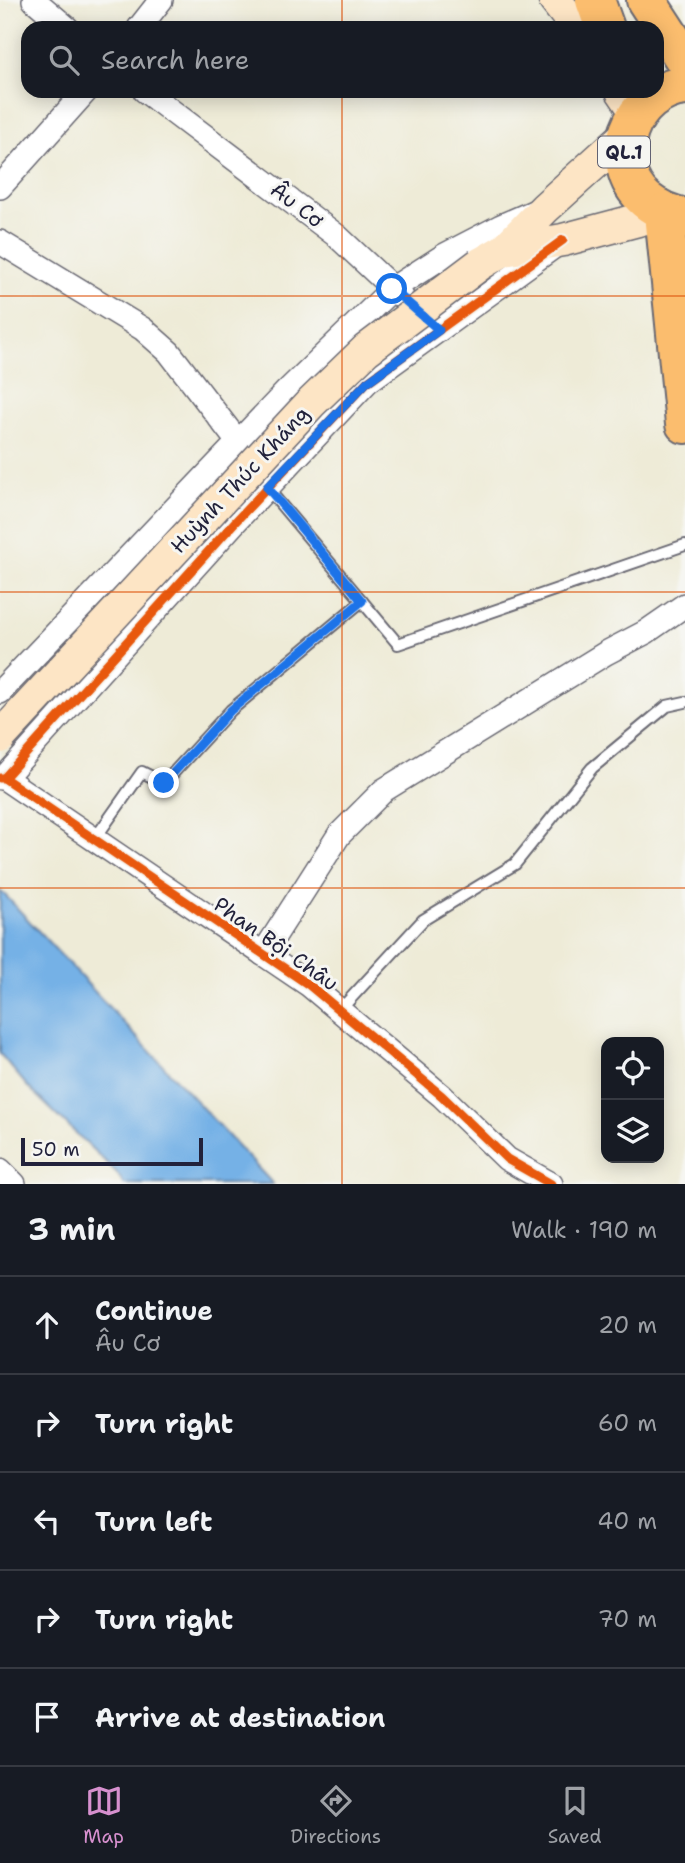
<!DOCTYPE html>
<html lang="en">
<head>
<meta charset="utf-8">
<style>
  body { margin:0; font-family:"Shantell Sans",sans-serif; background:#242831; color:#f1f3f6 }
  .controls { position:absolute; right:21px; bottom:21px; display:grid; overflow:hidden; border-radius:14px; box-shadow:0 4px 18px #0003 }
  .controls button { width:63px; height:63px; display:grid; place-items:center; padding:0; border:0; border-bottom:2px solid #363941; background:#171b24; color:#f1f3f6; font:35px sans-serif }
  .scale { position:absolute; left:21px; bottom:18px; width:182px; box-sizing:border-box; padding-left:7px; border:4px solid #22223b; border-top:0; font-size:19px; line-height:24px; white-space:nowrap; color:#22223b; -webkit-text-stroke:5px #f6f6f2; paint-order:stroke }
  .stop { position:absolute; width:21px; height:21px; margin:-16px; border:5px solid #1a73e8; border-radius:50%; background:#fff }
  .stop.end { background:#1a73e8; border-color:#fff; box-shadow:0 2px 7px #0008 }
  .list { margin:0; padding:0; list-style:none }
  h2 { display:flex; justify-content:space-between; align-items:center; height:91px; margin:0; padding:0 28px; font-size:30px }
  h2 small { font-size:23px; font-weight:400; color:#9ea1a6 }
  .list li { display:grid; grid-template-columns:46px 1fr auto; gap:21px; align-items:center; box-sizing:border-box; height:98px; padding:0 28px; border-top:2px solid #363941 }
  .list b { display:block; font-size:26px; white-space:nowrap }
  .list p { margin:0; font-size:23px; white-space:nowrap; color:#9ea1a6 }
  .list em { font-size:23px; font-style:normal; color:#9ea1a6 }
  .icon { flex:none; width:38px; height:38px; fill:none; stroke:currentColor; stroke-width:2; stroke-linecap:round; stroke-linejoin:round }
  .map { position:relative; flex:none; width:685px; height:1184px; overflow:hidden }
  .search { position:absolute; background:#171b24; box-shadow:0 4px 18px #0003; left:21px; right:21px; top:21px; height:77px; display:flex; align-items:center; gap:18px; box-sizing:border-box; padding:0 24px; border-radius:21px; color:#9ea1a6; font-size:26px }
  .sheet { height:581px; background:#171b24 }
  nav { display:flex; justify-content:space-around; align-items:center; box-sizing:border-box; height:98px; border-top:2px solid #363941; background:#171b24; font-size:19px; color:#9ea1a6 }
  nav a { display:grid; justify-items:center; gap:4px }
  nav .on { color:#d690ce }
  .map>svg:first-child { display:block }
  .water { fill:#74b1e6; stroke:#4b6a90; stroke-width:2 }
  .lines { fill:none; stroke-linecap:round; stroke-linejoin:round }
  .lane-casing { stroke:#696872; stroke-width:14 }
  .street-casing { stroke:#696872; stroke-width:26 }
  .secondary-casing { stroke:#696872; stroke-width:35 }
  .highway-casing { stroke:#696872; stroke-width:42 }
  .lane { stroke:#fff; stroke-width:10 }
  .street { stroke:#fff; stroke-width:23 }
  .secondary { stroke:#fde5c5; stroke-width:32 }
  .highway { stroke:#fbbd6e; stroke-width:38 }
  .secondary-bridge-casing { stroke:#696872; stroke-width:35; stroke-linecap:butt }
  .secondary-bridge { stroke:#fde5c5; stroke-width:32 }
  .cycleway-casing { stroke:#f6f6f2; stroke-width:13 }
  .cycleway { stroke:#e8590c; stroke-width:9 }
  .route { stroke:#1a73e8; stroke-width:9 }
  .grid { fill:none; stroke:#de560e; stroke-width:2; stroke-opacity:0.55 }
  .labels { text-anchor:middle; stroke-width:6; stroke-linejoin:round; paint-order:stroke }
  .shield { fill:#f6f6f2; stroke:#626272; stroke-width:2 }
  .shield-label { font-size:19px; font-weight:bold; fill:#22223b }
  .street-label { font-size:21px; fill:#22223b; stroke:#f6f6f2 }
</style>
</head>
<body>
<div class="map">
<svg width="685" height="1184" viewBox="0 0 685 1184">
  <rect width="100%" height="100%" fill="#f6f6f2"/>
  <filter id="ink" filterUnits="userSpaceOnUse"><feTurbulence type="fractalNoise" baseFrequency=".0143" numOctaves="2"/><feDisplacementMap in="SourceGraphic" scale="14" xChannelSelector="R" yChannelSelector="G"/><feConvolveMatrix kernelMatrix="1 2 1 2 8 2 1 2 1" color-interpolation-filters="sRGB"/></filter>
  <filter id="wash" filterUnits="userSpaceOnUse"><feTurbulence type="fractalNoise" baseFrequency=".00686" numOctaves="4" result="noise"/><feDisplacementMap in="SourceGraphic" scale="28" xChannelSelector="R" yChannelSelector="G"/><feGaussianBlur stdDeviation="1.57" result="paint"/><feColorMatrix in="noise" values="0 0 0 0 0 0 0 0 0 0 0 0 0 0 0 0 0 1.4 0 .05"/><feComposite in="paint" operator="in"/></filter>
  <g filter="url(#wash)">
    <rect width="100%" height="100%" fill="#eeebd7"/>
    <polygon class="water" points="0,891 6,896 273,1184 124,1184 116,1172 28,1087 0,1054"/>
  </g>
  <g filter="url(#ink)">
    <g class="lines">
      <defs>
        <g id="lane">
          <polyline points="267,488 398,644 685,545"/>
          <polyline points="94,840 142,772 164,783 231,710 362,601"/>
          <polyline points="340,1010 423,920 515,864 592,768 667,706 685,702"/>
        </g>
        <g id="street">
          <polyline points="34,0 67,28"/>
          <polyline points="139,28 161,0"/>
          <polyline points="145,91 337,236 402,297"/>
          <polyline points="0,187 86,91"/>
          <polyline points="0,242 143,329 169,352 238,442"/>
          <polyline points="0,692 287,391 392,289 445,255 501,226 538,210"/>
          <polyline points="0,778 4,778 309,985 442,1096 507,1159 551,1184"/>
          <polyline points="4,778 235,522 367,382 559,243"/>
          <polyline points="263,954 339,835 384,790 606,653 646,632 685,605"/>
          <polyline points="0,1170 14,1184"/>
        </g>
        <g id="secondary">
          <polyline points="555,0 577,28"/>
          <polyline points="622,91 637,113"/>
          <polyline points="504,250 563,240 664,213"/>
          <polyline points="480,264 504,250 545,208 627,134"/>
        </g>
        <g id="highway">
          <polyline points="595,0 605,28"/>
          <polyline points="646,0 685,60"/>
          <path d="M685,86c-54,5 -82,77 -39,114 12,10 24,14 39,18"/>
          <polyline points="664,213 685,424"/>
        </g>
      </defs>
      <use href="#lane" class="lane-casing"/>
      <use href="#street" class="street-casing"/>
      <use href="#secondary" class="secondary-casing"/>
      <use href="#highway" class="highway-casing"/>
      <use href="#lane" class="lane"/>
      <use href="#street" class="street"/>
      <use href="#secondary" class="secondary"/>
      <use href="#highway" class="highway"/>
      <defs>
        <polyline id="secondary-bridge" points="0,737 310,404 366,350 480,264"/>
      </defs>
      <use href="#secondary-bridge" class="secondary-bridge-casing"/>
      <use href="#secondary-bridge" class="secondary-bridge"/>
      <defs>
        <g id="cycleway">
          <polyline points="0,778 4,778 309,985 442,1096 507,1159 551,1184"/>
          <polyline points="4,778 235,522 367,382 563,240"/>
        </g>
      </defs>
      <use href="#cycleway" class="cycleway-casing"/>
      <use href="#cycleway" class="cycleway"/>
    </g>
  </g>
  <g class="lines" filter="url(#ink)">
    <polyline class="route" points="164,783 231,710 362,601 267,487 367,382 439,330 392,289"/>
  </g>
  <path class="grid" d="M342,0v28M342,91v1093M0,296h685M0,592h685M0,888h685"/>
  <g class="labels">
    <rect class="shield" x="598" y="136.5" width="52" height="31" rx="5"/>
    <g class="shield-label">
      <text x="624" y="159">QL.1</text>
    </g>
    <g class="street-label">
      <text transform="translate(297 205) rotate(37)" y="7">Âu Cơ</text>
      <text transform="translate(240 480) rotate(-47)" y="7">Huỳnh Thúc Kháng</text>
      <text transform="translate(276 944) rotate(35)" y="7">Phan Bội Châu</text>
    </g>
  </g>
</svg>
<div class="controls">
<button><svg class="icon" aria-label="locate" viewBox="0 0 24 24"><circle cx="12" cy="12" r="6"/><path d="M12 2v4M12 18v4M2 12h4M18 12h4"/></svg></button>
<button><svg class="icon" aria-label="layers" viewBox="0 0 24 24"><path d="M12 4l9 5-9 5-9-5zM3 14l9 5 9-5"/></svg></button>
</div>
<div class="scale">50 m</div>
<div class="stop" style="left:392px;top:289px"></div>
<div class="stop end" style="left:164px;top:783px"></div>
<div class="search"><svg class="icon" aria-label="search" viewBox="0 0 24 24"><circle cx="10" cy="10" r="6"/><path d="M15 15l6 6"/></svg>Search here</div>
</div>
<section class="sheet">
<h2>3 min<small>Walk · 190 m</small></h2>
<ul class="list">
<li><svg class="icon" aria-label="ahead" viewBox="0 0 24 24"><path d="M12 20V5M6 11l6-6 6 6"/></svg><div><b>Continue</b><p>Âu Cơ</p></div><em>20 m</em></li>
<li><svg class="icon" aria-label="right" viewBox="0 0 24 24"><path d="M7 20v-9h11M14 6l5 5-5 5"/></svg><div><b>Turn right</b></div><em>60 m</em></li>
<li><svg class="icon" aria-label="left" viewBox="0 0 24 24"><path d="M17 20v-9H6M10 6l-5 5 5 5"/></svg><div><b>Turn left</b></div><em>40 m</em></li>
<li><svg class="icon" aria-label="right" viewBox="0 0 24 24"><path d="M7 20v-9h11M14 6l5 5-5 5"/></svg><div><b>Turn right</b></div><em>70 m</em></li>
<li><svg class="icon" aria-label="arrive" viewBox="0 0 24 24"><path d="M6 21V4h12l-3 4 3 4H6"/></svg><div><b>Arrive at destination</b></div></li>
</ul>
</section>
<nav>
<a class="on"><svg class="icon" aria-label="map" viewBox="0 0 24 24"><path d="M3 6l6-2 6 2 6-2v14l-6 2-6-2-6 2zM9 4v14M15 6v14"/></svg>Map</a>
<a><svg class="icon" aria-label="directions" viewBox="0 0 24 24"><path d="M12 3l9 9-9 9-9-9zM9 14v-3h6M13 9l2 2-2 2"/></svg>Directions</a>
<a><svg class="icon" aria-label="saved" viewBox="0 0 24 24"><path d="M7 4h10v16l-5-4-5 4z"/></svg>Saved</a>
</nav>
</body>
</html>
